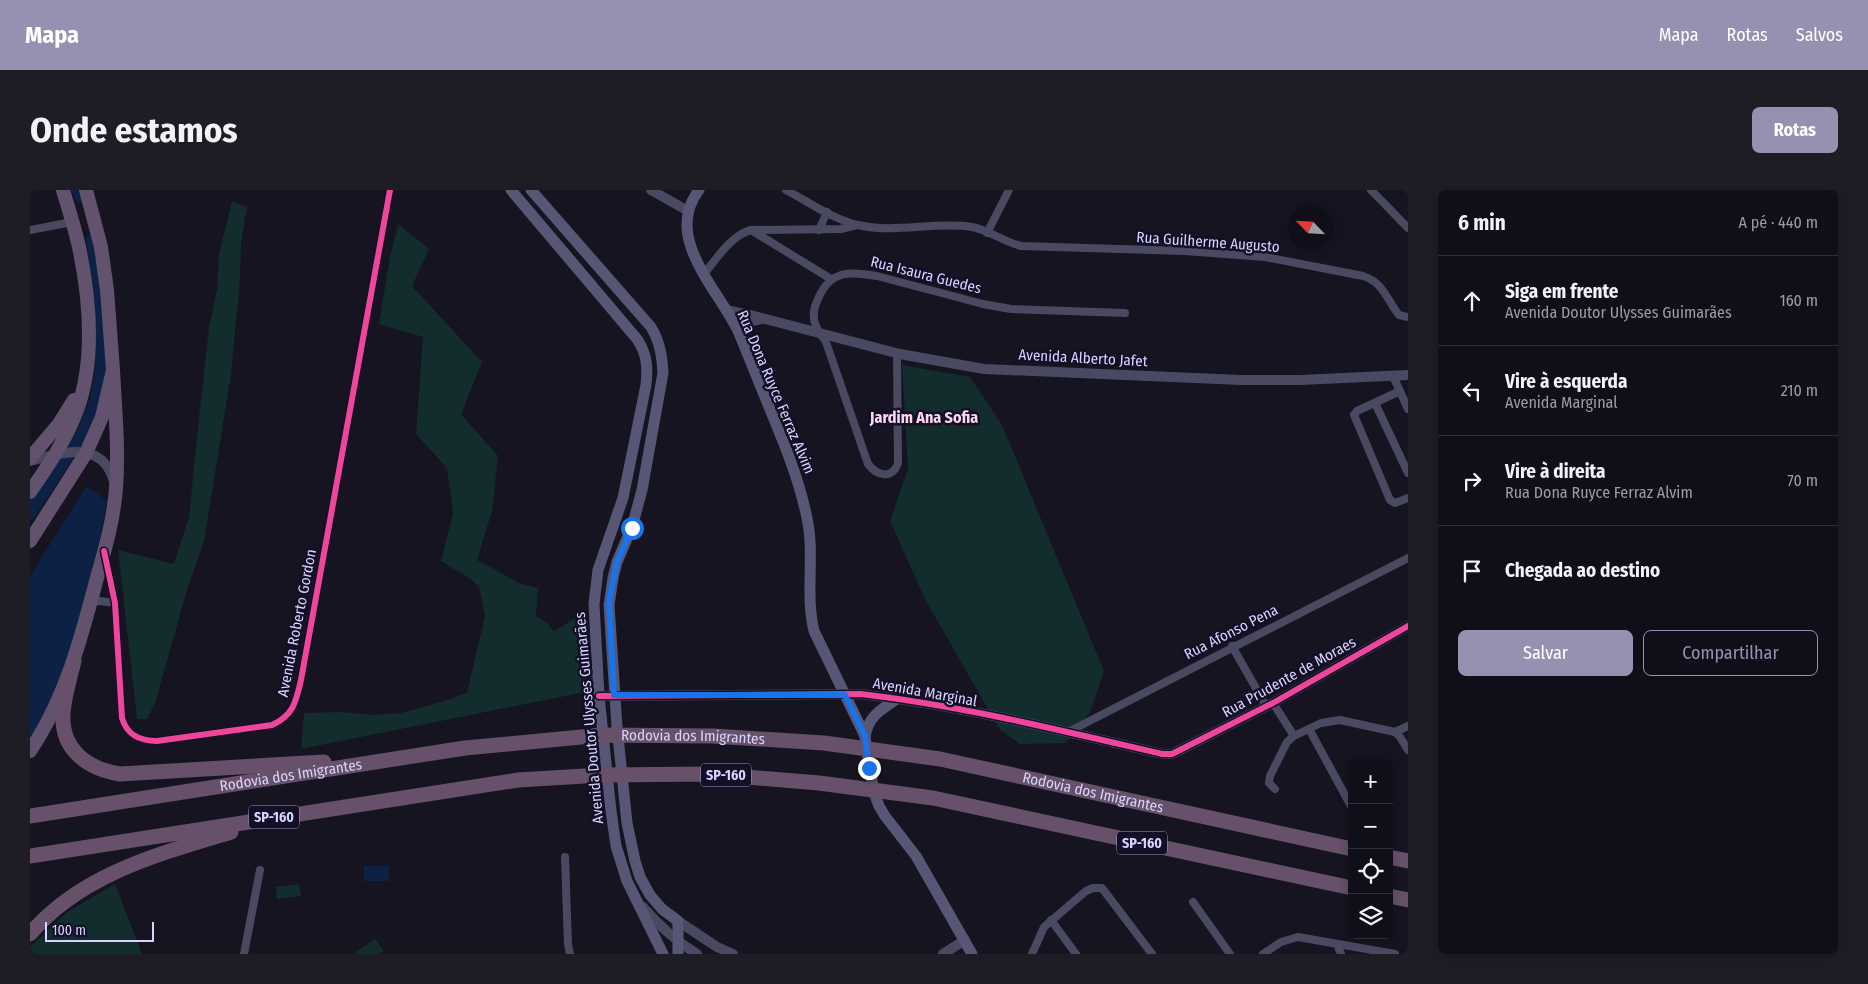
<!DOCTYPE html>
<html lang="pt">
<head>
<meta charset="utf-8">
<style>
  body { margin:0; font-family:"Fira Sans Condensed",sans-serif; background:#1e1d26; color:#f1f3f6 }
  .controls { position:absolute; right:15px; bottom:15px; display:grid; overflow:hidden; border-radius:8px; box-shadow:0 2px 12px #0003 }
  .controls button { width:45px; height:45px; display:grid; place-items:center; padding:0; border:0; border-bottom:1px solid #302f38; background:#100f19; color:#f1f3f6; font:25px sans-serif }
  .compass { position:absolute; left:1258px; top:15px; width:45px; height:45px; border-radius:50%; background:#100f19; box-shadow:0 2px 12px #0003; rotate:295deg }
  .scale { position:absolute; left:15px; bottom:12px; width:109px; box-sizing:border-box; padding-left:5px; border:2px solid #d9d4ff; border-top:0; font-size:14px; line-height:18px; white-space:nowrap; color:#d9d4ff; -webkit-text-stroke:4px #130f26; paint-order:stroke }
  .stop { position:absolute; width:15px; height:15px; margin:-11px; border:4px solid #1a73e8; border-radius:50%; background:#fff }
  .stop.end { background:#1a73e8; border-color:#fff; box-shadow:0 1px 5px #0008 }
  .list { margin:0; padding:0; list-style:none }
  h2 { display:flex; justify-content:space-between; align-items:center; height:65px; margin:0; padding:0 20px; font-size:21px }
  h2 small { font-size:16px; font-weight:400; color:#9c9ca2 }
  .list li { display:grid; grid-template-columns:32px 1fr auto; gap:15px; align-items:center; box-sizing:border-box; height:90px; padding:0 20px; border-top:1px solid #302f38 }
  .list b { display:block; font-size:19px; white-space:nowrap }
  .list p { margin:0; font-size:16px; white-space:nowrap; color:#9c9ca2 }
  .list em { font-size:16px; font-style:normal; color:#9c9ca2 }
  .actions { display:flex; gap:10px; padding:15px 20px }
  .actions a { flex:1; padding:11px 0; border:1px solid #9591b1; border-radius:8px; text-align:center; font-size:18px; color:#9591b1 }
  .actions .main { background:#9591b1; color:#fff }
  .icon { flex:none; width:28px; height:28px; fill:none; stroke:currentColor; stroke-width:2; stroke-linecap:round; stroke-linejoin:round }
  .map { position:relative; flex:none; width:1378px; height:764px; overflow:hidden; border-radius:8px }
  header { display:flex; align-items:center; gap:30px; box-sizing:border-box; height:70px; padding:0 25px; background:#9591b1; color:#fff }
  header strong { font-size:24px }
  nav { display:flex; gap:28px; margin-inline-start:auto; font-size:18px }
  .intro { display:flex; align-items:center; justify-content:space-between; box-sizing:border-box; height:120px; padding:0 30px }
  h1 { margin:0; font-size:35px }
  .button { padding:12px 22px; border-radius:8px; background:#9591b1; color:#fff; font-size:18px; font-weight:700 }
  main { display:flex; gap:30px; padding:0 30px }
  aside { flex:1; background:#100f19; border-radius:8px; box-shadow:0 2px 12px #0003 }
  .map>svg:first-child { display:block }
  .green { fill:#132c2d }
  .water { fill:#0d2144 }
  .lines { fill:none; stroke-linecap:round; stroke-linejoin:round }
  .river { stroke:#0d2144; stroke-width:12 }
  .minor { stroke:#4a4962; stroke-width:8 }
  .tertiary { stroke:#4a4962; stroke-width:10 }
  .secondary { stroke:#575674; stroke-width:11 }
  .trunk { stroke:#62526e; stroke-width:14 }
  .motorway { stroke:#67516a; stroke-width:15 }
  .cycleway-casing { stroke:#130f26; stroke-width:9 }
  .cycleway { stroke:#ed469a; stroke-width:6 }
  .route { stroke:#1a73e8; stroke-width:6 }
  .labels { text-anchor:middle; stroke-width:5; stroke-linejoin:round; paint-order:stroke }
  .shield { fill:#130f26; stroke:#9e99be; stroke-width:1 }
  .shield-label { font-size:14px; font-weight:bold; fill:#d9d4ff }
  .street-label { font-size:15px; fill:#d9d4ff; stroke:#130f26 }
  .neighbourhood-label { font-size:16px; font-weight:bold; fill:#ffd6f0; stroke:#130f26 }
</style>
</head>
<body>
<header>
<strong>Mapa</strong>
<nav><a>Mapa</a><a>Rotas</a><a>Salvos</a></nav>
</header>
<div class="intro"><h1>Onde estamos</h1><a class="button">Rotas</a></div>
<main>
<div class="map">
<svg width="1378" height="764" viewBox="0 0 1378 764">
  <rect width="100%" height="100%" fill="#161421"/>
  <g class="green">
    <polygon points="202,11 217,17 211,53 210,90 201,184 174,351 157,400 125,513 117,529 107,529 88,360 144,374 159,327 169,228 179,137 187,100 189,64"/>
    <polygon points="368,34 399,59 382,96 452,172 431,224 468,266 462,321 447,370 489,393 508,398 506,426 518,434 524,441 544,429 559,435 560,501 271,559 274,523 311,522 343,525 371,523 415,511 437,503 455,426 449,397 442,390 411,371 423,323 417,278 386,244 393,147 349,134 360,67"/>
    <polygon points="872,175 940,187 972,235 1074,481 1060,522 1036,553 990,554 970,540 896,411 860,331 878,279"/>
    <polygon points="85,694 112,764 0,764 0,757 36,723"/>
    <polygon points="269,694 271,706 247,709 246,697"/>
    <polygon points="345,749 354,761 350,764 323,764"/>
  </g>
  <g class="water">
    <polygon points="56,297 65,301 77,312 70,347 48,439 19,517 0,551 0,386"/>
    <polygon points="334,676 360,676 359,691 334,691"/>
  </g>
  <g class="lines">
    <g class="river">
      <polyline points="48,0 50,6"/>
      <polyline points="0,323 52,244 66,210 70,189 72,145 70,110 62,50"/>
    </g>
    <g class="minor">
      <path d="M756,0c23,12 46,29 72,35 37,9 76,-4 114,2 17,3 32,15 49,19l164,5 80,6 98,19c20,6 24,24 36,39l9,2"/>
      <polyline points="1341,0 1378,38"/>
      <polyline points="0,40 42,32"/>
      <polyline points="721,40 801,89"/>
      <polyline points="789,40 797,22"/>
      <polyline points="957,43 979,0"/>
      <path d="M673,85c13,-15 28,-40 48,-45l90,-1 16,-4"/>
      <path d="M867,163l1,110c-6,17 -21,13 -30,1l-42,-122c-3,-5 -8,-11 -10,-16 -4,-9 -2,-19 2,-27 12,-29 32,-28 59,-23l106,28 28,5 114,4"/>
      <polyline points="1363,186 1378,219"/>
      <polyline points="1370,201 1327,221 1324,225 1360,310 1365,313 1378,308"/>
      <polyline points="1345,213 1378,283"/>
      <path d="M75,366l10,47 7,115c5,17 17,23 35,23l115,-16c22,-10 24,-24 29,-45l89,-490"/>
      <polyline points="61,412 70,411 85,413"/>
      <polyline points="1202,456 1236,516"/>
      <polyline points="1243,513 1264,546"/>
      <polyline points="1279,539 1321,616"/>
      <polyline points="1038,542 1378,368"/>
      <polyline points="1365,542 1378,536"/>
      <polyline points="1245,599 1239,593 1240,586 1257,552 1264,546 1291,533 1310,530 1365,542 1370,547 1378,560"/>
      <polyline points="535,667 538,754 540,764"/>
      <polyline points="1163,712 1200,764"/>
      <polyline points="1021,730 1046,764"/>
      <polyline points="1307,754 1311,764"/>
      <polyline points="214,764 230,680"/>
      <polyline points="1002,764 1014,737 1056,701 1063,698 1072,698 1122,764"/>
      <polyline points="1233,764 1251,752 1268,747 1365,764"/>
    </g>
    <g class="tertiary">
      <polyline points="621,0 658,21"/>
      <polyline points="696,120 724,126 870,164 954,179 1211,190 1270,190 1378,185"/>
      <polyline points="708,141 719,132 732,129"/>
      <path d="M0,271c25,-6 59,-19 77,5 4,6 6,12 8,18"/>
      <path d="M569,506l262,-2c102,12 202,37 301,60h10l101,-51 135,-77"/>
      <path d="M613,717c16,19 33,34 54,47"/>
      <polyline points="648,731 687,757 703,764"/>
      <polyline points="913,764 935,750"/>
    </g>
    <g class="secondary">
      <path d="M481,0l126,149c10,15 11,28 9,46l-23,113 -25,72 -4,34 5,92 12,115 5,35 11,35 36,73"/>
      <path d="M501,0l120,137c9,15 11,29 12,46l-21,117 -10,37 -15,35 -4,16 -4,27 8,122 10,96 8,38 5,16 10,18 12,14 16,12v33"/>
      <path d="M669,0c-37,48 21,101 40,143 10,25 20,49 30,74 15,36 30,72 38,111 8,37 -2,76 7,113l51,105 4,32 7,30 3,8 6,10 31,40 56,98"/>
      <path d="M835,546c4,-21 16,-26 33,-38"/>
    </g>
    <g class="trunk">
      <polyline points="0,268 29,234 44,210"/>
      <path d="M0,302c18,-26 36,-52 47,-82 18,-49 13,-108 3,-158 -4,-21 -11,-41 -17,-62"/>
      <polyline points="0,351 56,263 72,227 83,180 77,100 71,57 56,0"/>
      <path d="M0,561c36,-53 52,-116 68,-177 8,-28 16,-57 18,-86 3,-39 -1,-79 -3,-118"/>
    </g>
    <g class="motorway">
      <path d="M44,471c-4,17 -10,36 -11,53 -2,36 25,55 57,60l204,-12"/>
      <path id="s1" d="M0,626l435,-68 137,-13 111,1 111,7 116,16 412,90"/>
      <polyline points="0,666 488,590 571,585 680,584 789,593 903,608 1322,698"/>
      <polyline points="1359,667 1378,671"/>
      <polyline points="1359,706 1378,710"/>
      <path d="M0,744c51,-60 129,-80 201,-102"/>
    </g>
    <defs>
      <g id="cycleway">
        <path d="M74,361l11,52 7,115c5,17 17,23 35,23l115,-16c22,-10 24,-24 29,-45l89,-490"/>
        <path d="M569,506l262,-2c102,12 202,37 301,60h10l101,-51 135,-77"/>
      </g>
    </defs>
    <use href="#cycleway" class="cycleway-casing"/>
    <use href="#cycleway" class="cycleway"/>
  </g>
  <g class="lines">
    <polyline class="route" points="602,338 587,372 579,411 584,505 815,505 835,546 839,578"/>
  </g>
  <g class="labels">
    <g class="shield">
      <rect x="671" y="573.5" width="50" height="23" rx="4"/>
      <rect x="219" y="615.5" width="50" height="23" rx="4"/>
      <rect x="1087" y="641.5" width="50" height="23" rx="4"/>
    </g>
    <g class="shield-label">
      <text x="696" y="590">SP-160</text>
      <text x="244" y="632">SP-160</text>
      <text x="1112" y="658">SP-160</text>
    </g>
    <g class="street-label">
      <text transform="translate(1178 52) rotate(4)" y="5">Rua Guilherme Augusto</text>
      <text transform="translate(896 85) rotate(14)" y="5">Rua Isaura Guedes</text>
      <text transform="translate(1053 168) rotate(3)" y="5">Avenida Alberto Jafet</text>
      <text transform="translate(746 202) rotate(67)" y="5">Rua Dona Ruyce Ferraz Alvim</text>
      <text transform="translate(267 433) rotate(-79)" y="5">Avenida Roberto Gordon</text>
      <text transform="translate(1201 442) rotate(-27)" y="5">Rua Afonso Pena</text>
      <text transform="translate(1259 487) rotate(-29)" y="5">Rua Prudente de Moraes</text>
      <text transform="translate(895 502) rotate(10)" y="5">Avenida Marginal</text>
      <text transform="translate(559 528) rotate(-95)" y="5">Avenida Doutor Ulysses Guimarães</text>
      <text dy="5" stroke="none"><textPath href="#s1" startOffset="669">Rodovia dos Imigrantes</textPath></text>
      <text dy="5" stroke="none"><textPath href="#s1" startOffset="264">Rodovia dos Imigrantes</textPath></text>
      <text dy="5" stroke="none"><textPath href="#s1" startOffset="1074">Rodovia dos Imigrantes</textPath></text>
    </g>
    <g class="neighbourhood-label">
      <text x="894" y="233">Jardim Ana Sofia</text>
    </g>
  </g>
</svg>
<div class="controls">
<button>+</button>
<button>−</button>
<button><svg class="icon" aria-label="locate" viewBox="0 0 24 24"><circle cx="12" cy="12" r="6"/><path d="M12 2v4M12 18v4M2 12h4M18 12h4"/></svg></button>
<button><svg class="icon" aria-label="layers" viewBox="0 0 24 24"><path d="M12 4l9 5-9 5-9-5zM3 14l9 5 9-5"/></svg></button>
</div>
<svg class="compass" viewBox="-18 -18 36 36"><path d="M0-13l5 13h-10z" fill="#e53935"/><path d="M0 13l5-13h-10z" fill="#9c9ca2"/></svg>
<div class="scale">100 m</div>
<div class="stop" style="left:602px;top:338px"></div>
<div class="stop end" style="left:839px;top:578px"></div>
</div>
<aside>
<h2>6 min<small>A pé · 440 m</small></h2>
<ul class="list">
<li><svg class="icon" aria-label="ahead" viewBox="0 0 24 24"><path d="M12 20V5M6 11l6-6 6 6"/></svg><div><b>Siga em frente</b><p>Avenida Doutor Ulysses Guimarães</p></div><em>160 m</em></li>
<li><svg class="icon" aria-label="left" viewBox="0 0 24 24"><path d="M17 20v-9H6M10 6l-5 5 5 5"/></svg><div><b>Vire à esquerda</b><p>Avenida Marginal</p></div><em>210 m</em></li>
<li><svg class="icon" aria-label="right" viewBox="0 0 24 24"><path d="M7 20v-9h11M14 6l5 5-5 5"/></svg><div><b>Vire à direita</b><p>Rua Dona Ruyce Ferraz Alvim</p></div><em>70 m</em></li>
<li><svg class="icon" aria-label="arrive" viewBox="0 0 24 24"><path d="M6 21V4h12l-3 4 3 4H6"/></svg><div><b>Chegada ao destino</b></div></li>
</ul>
<div class="actions"><a class="main">Salvar</a><a>Compartilhar</a></div>
</aside>
</main>
</body>
</html>
